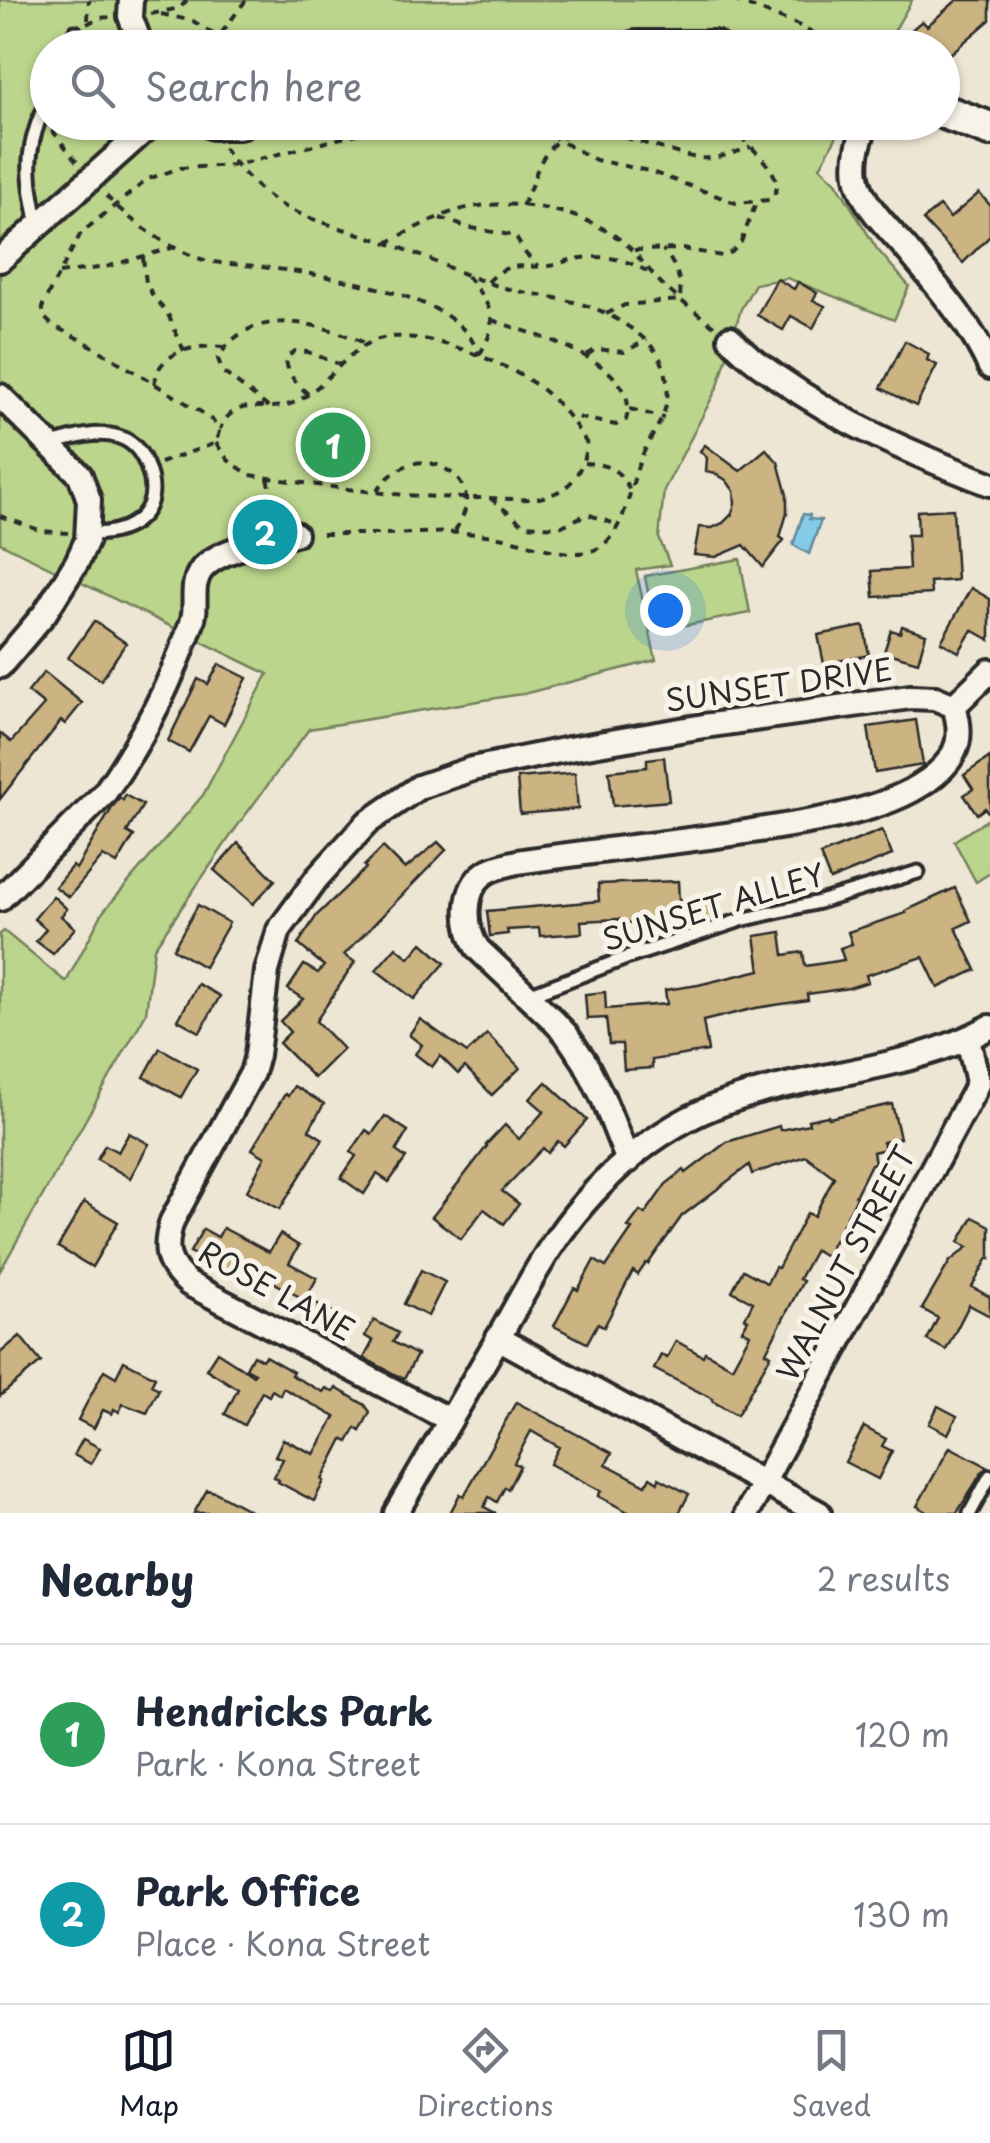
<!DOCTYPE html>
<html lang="en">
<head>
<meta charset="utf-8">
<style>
  body { margin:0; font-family:"Playpen Sans",sans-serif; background:#f2f2f3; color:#1f2937 }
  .you { position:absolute; left:665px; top:610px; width:35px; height:35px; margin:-25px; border:8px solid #fff; border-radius:50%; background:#1a73e8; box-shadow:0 0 0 15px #1a73e833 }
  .badge { display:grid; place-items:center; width:65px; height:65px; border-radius:50%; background:#111827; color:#fff; font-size:32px; font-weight:700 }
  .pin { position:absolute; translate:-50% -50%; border:5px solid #fff; box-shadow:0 2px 10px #0006 }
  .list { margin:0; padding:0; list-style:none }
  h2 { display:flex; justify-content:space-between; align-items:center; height:130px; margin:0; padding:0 40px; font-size:42px }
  h2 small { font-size:32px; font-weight:400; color:#747a83 }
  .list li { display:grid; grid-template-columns:65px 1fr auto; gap:30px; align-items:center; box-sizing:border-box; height:180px; padding:0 40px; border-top:2px solid #e0e1e3 }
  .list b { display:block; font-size:38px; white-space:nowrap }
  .list p { margin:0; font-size:32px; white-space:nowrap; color:#747a83 }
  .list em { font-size:32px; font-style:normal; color:#747a83 }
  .icon { flex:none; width:55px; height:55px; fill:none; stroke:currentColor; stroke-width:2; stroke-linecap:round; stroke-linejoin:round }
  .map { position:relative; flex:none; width:990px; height:1513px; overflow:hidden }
  .search { position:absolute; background:#fff; box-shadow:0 2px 8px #0004; left:30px; right:30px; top:30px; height:110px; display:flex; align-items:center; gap:25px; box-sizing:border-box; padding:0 35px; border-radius:55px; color:#747a83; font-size:38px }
  .sheet { height:490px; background:#fff }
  nav { display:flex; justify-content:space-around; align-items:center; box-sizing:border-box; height:140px; border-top:2px solid #e0e1e3; background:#fff; font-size:28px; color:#747a83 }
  nav a { display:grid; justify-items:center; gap:5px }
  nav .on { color:#111827 }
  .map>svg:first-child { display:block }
  .green { fill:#bbd58c; stroke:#73805c; stroke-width:2.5 }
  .water { fill:#85cae6; stroke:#618a9b; stroke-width:2.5 }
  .building { fill:#cbb382; stroke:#2b2b2b; stroke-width:2.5 }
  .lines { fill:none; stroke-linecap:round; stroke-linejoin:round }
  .lane-casing { stroke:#2b2b2b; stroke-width:19 }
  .street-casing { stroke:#2b2b2b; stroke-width:30 }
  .secondary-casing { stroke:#2b2b2b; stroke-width:40 }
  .path { stroke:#2b2b2b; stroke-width:4; stroke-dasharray:8 8; stroke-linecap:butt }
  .lane { stroke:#f7f3e8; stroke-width:11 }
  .street { stroke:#f7f3e8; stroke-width:22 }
  .secondary { stroke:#f7f3e8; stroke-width:32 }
  .labels { text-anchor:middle; stroke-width:10; stroke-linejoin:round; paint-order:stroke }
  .street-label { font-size:30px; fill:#2b2b2b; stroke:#f7f3e8 }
</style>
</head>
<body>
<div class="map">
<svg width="990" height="1513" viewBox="0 0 990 1513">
  <rect width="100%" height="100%" fill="#eee6d4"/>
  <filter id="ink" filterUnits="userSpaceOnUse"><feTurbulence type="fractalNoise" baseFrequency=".01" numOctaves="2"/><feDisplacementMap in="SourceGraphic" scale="20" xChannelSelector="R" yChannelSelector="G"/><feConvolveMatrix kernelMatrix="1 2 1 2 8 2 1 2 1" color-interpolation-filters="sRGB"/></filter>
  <g filter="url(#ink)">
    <g class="green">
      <polygon points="0,0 912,0 885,47 48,48 48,122 844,123 820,167 836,182 877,249 909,286 894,320 787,278 755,284 741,309 718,386 664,490 659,538 670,565 636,570 656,660 527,693 309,729 236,828 154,948 146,1013 0,1271 0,934 4,931 66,982 103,912 203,795 268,674 0,543"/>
      <polygon points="740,559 750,613 655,631 645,576"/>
      <polygon points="990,818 990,873 976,882 954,841"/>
    </g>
    <polygon class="water" points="803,514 810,515 809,519 821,520 809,554 793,545"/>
    <g class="building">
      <polygon points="957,0 990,0 990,20 942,61 942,48 910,48 902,38 922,21 927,26"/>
      <polygon points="979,193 990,205 990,236 963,263 923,220 939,206 950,218"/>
      <polygon points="777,279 794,289 798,282 817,293 813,300 825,306 813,328 791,316 783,330 757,315"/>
      <polygon points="905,341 929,354 927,360 937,365 916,406 881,388"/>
      <polygon points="705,445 740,471 766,449 778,462 787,495 787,513 780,537 784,540 763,567 744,545 716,557 694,555 699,527 712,528 723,523 732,514 735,503 734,491 726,480 716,474 706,472 707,458 700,451"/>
      <polygon points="953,509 957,580 930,582 931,594 874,597 872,571 909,569 907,535 918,535 917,511"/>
      <polygon points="971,588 990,599 990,640 972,630 959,652 941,642"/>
      <polygon points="94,621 126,643 101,680 68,658"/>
      <polygon points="864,626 869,655 824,664 818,635"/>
      <polygon points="902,626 926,634 918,662 884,652 891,630 900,633"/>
      <polygon points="219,664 247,678 224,724 209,716 189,752 168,741 198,679 208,684"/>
      <polygon points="44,672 82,703 65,724 61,721 0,799 0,733 11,742 44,705 28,692"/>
      <polygon points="916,720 923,765 875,773 868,727"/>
      <polygon points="664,757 669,801 613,806 609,771 647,767 647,759"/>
      <polygon points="990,757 990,815 985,808 977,814 964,795 973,789 964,775"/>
      <polygon points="575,773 578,809 520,814 517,778"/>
      <polygon points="125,795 143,805 127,832 134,836 117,864 103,856 69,897 55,887 72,866 76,869 113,806 120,798 123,800"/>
      <polygon points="882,830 892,855 830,880 820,855"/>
      <polygon points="438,842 446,850 344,955 355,962 316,1021 343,1049 314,1078 279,1043 290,1032 280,1021 303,999 288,989 304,965 318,973 324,966 298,944 317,915 366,868 364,866 383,847 405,869"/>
      <polygon points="238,843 275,880 253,904 214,870"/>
      <polygon points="678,881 679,901 710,895 714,919 693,924 693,920 620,923 619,919 581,921 582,933 540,936 539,928 507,930 508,934 490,936 487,911 599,901 598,884"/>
      <polygon points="955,888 971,921 956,928 976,970 938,988 923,957 866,975 868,982 849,988 807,994 808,1000 756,1008 703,1021 708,1051 652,1060 652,1068 624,1070 622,1044 609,1044 606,1018 587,1019 585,994 605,992 606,1009 667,1004 665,990 698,985 760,970 755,936 781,932 784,955 803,952 805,966 844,960 840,948 852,944 848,932 906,913 905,911"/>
      <polygon points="53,896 67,909 61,916 75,928 53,954 36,941 46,929 34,919"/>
      <polygon points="198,905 229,923 204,967 173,949"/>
      <polygon points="422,943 445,963 414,999 376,970 396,947 409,958"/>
      <polygon points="198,984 220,996 200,1032 178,1020"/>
      <polygon points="420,1019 467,1053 487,1034 520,1068 492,1095 465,1067 458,1074 440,1056 432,1067 415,1054 422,1045 409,1035"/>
      <polygon points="160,1048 197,1069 181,1097 144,1077"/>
      <polygon points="546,1082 587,1120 564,1146 558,1141 548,1153 543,1148 502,1191 519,1204 504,1224 484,1209 461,1239 432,1217 487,1146 486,1145 505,1125 519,1139 544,1111 530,1099"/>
      <polygon points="294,1086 324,1104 309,1130 323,1139 280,1209 247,1191 265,1157 252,1149 285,1094 288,1096"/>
      <polygon points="892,1104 900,1138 883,1142 885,1149 873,1152 875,1163 871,1164 855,1196 857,1197 826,1256 815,1250 799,1279 803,1281 766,1352 771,1355 737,1415 712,1401 713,1399 654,1369 661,1355 667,1358 676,1341 703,1356 705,1352 732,1367 750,1334 742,1330 748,1320 745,1318 753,1302 732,1291 743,1270 767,1283 775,1267 778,1268 807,1213 814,1216 834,1177 806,1156 752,1174 749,1165 682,1216 648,1264 646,1263 638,1275 633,1271 604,1327 598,1323 587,1343 554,1326 574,1288 578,1290 594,1260 606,1267 632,1229 628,1227 640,1211 645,1214 666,1184 684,1170 686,1173 727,1142 779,1126 780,1130 809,1124 808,1120 828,1116 829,1118"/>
      <polygon points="385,1116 408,1131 396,1151 406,1158 389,1182 377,1174 364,1194 341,1178 356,1156 351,1152 366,1130 372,1134"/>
      <polygon points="129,1133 149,1144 130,1178 97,1159 105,1145 118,1152"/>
      <polygon points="84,1202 118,1222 92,1267 58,1247"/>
      <polygon points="973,1217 990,1226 990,1259 988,1258 972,1287 990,1297 990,1316 969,1305 946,1350 927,1340 938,1318 922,1309 950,1261 968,1247 959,1242"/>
      <polygon points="223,1228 269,1252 280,1234 299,1246 289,1263 317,1278 305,1300 250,1269 244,1280 190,1252 203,1229 218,1237"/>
      <polygon points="421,1270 445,1282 428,1316 404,1304"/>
      <polygon points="316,1303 337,1314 328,1330 308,1320"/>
      <polygon points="374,1320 398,1333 393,1342 417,1355 404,1379 364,1358 373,1341 365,1336"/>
      <polygon points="20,1336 41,1362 0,1396 0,1353"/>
      <polygon points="217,1352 253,1375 255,1373 246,1368 253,1355 262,1360 265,1356 293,1372 291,1375 323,1392 326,1388 334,1392 336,1388 365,1405 370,1412 360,1431 356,1428 348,1442 343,1439 322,1480 324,1481 314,1501 278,1482 279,1480 274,1477 283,1459 275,1456 283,1439 314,1454 335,1417 283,1388 280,1395 272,1390 269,1396 262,1392 244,1425 225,1414 238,1389 206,1369"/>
      <polygon points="124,1361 155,1377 151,1385 159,1389 147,1413 123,1404 119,1412 114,1409 112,1414 103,1410 94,1428 78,1420 104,1370 116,1377"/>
      <polygon points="516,1402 612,1453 606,1464 646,1485 650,1477 658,1482 659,1478 689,1494 679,1513 630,1513 598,1496 601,1491 550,1464 559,1447 531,1431 514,1463 520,1466 508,1489 505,1487 497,1502 489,1497 484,1507 496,1513 450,1513 460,1494 464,1496"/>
      <polygon points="938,1406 957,1416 948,1434 929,1424"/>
      <polygon points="864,1427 886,1439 882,1446 892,1451 878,1479 845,1462"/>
      <polygon points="83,1439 100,1448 91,1464 74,1455"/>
      <polygon points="950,1447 988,1467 982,1472 957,1513 929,1513 917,1506"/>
      <polygon points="207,1490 215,1492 254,1513 194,1513"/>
    </g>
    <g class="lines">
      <defs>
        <g id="lane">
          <polyline points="69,48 75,32"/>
          <path d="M38,225c-11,-52 -14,-76 10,-126"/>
          <path d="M51,444c21,-6 46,-14 68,-7 13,4 22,15 27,27 20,48 -14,71 -60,70"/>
          <polyline points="526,996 626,958 741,920 819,902 918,872"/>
          <polyline points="970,1513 990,1476"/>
        </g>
        <g id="street">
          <polyline points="131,0 130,16 142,48"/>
          <path d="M867,122c-7,17 -13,35 -10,54 4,29 34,54 52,76 30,37 62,72 81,115"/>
          <polyline points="0,260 154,122"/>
          <path d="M730,338c14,16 30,27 47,39 69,49 134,76 213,107"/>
          <polyline points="0,396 80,475 89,500 87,540 77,562 45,613 0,666"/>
          <polyline points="954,706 990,671"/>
          <path d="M0,899l104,-105c34,-48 63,-103 83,-158 3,-7 6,-14 7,-22 2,-15 -3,-31 8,-45 18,-21 67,-28 93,-35"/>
          <polyline points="498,1338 819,1513"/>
          <path d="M450,1420l-261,-136c-23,-20 -26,-34 -17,-63l80,-148 5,-18 10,-84 12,-41 38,-52 50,-55 52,-36 53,-18 97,-20 135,-23 206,-29 25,1 19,8c9,28 6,48 -18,68 -45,39 -133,49 -190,58 -76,11 -153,19 -229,30 -11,3 -23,5 -32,11 -23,16 -21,56 -7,76l71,67 17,18 19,28 18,36 25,63"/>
          <path d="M396,1513c33,-57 67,-114 100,-171 18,-31 34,-62 53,-92 42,-65 105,-123 178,-148 87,-31 181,-30 263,-75"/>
          <polyline points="747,1513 973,1093 978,1082 968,1039"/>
        </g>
        <g id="secondary">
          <polyline points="636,48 713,48"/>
          <polyline points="942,111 990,129"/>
          <polyline points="214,122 238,122"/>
        </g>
      </defs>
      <use href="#lane" class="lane-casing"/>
      <use href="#street" class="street-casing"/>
      <use href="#secondary" class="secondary-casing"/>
      <g class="path">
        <polyline points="733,0 798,25 841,48"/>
        <polyline points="151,14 180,8 187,0"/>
        <polyline points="161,14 193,21 220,38"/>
        <polyline points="88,20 89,0"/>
        <polyline points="87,24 98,18 111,17"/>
        <polyline points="217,48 223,31 246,0"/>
        <path d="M540,122l18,18 38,20 53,11 87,32 33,-3c5,-5 7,-7 8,-14 1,-18 -39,-51 -52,-64"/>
        <polyline points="52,130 77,162"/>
        <path d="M223,148c18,23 39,48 66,61 34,16 72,24 107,37 38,14 74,33 113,43 34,8 71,10 102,27 24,14 49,30 55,59 8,41 -16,56 -28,91 -9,26 -15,73 -44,84 -25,10 -64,-7 -89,-12 -40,-8 -79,-5 -120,-4 -23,0 -46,0 -68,0"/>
        <path d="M106,196c26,26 60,51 95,63 19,6 41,5 61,8 54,7 163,22 201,62 8,8 12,16 16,26"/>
        <path d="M522,206c12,-21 14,-45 32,-62 33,-31 107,9 144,14 18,2 36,-5 53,-11"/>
        <polyline points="440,218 466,227 515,236 526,254 538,266"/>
        <path d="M387,243c26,-14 56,-31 85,-36 47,-8 107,3 146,31 17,12 28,30 43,45 16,16 35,29 53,43"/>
        <polyline points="634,250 683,249 722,256 732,252 741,242 756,203"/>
        <polyline points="143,258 146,283 153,296 167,312 184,351"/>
        <polyline points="59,273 106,267 175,247"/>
        <path d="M467,276c23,29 35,44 12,79"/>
        <path d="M488,282c22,-23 31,-13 59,-16 8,0 15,-4 23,-6 28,-6 54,-3 78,12"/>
        <path d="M606,314l19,-9 55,-5c2,-20 -4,-35 -17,-50"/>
        <path d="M492,320c39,14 152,42 134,100l-10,5 -45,-9"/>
        <polyline points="587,355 596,349 624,352 647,340"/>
        <path d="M154,384c2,-6 3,-12 6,-17 15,-20 43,-22 64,-20"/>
        <path d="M308,394c-12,-11 -21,-19 -22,-36l9,-7 13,1 33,13"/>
        <path d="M268,407l-45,-35 -5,-13c31,-57 105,-36 151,-14"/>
        <polyline points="630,409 664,418"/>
        <path d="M216,443l12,17 22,15c79,12 158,24 237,23 23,0 46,5 68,-5 21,-8 28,-28 32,-49 -11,-19 -25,-38 -43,-53 -32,-27 -123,-64 -165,-52 -35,11 -53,50 -86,64 -29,12 -57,-10 -73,26"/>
        <path d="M160,463l56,-20 3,-12 -6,-10 -12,-9 -114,-69 -35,-18 -9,-9v-12l38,-71 67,-54 32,-11 56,-3 156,-40c18,-1 37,-2 56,-1 27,2 52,6 79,-2"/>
        <path d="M584,463c24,1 36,6 46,28"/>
        <polyline points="268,478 271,492 292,512"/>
        <path d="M377,491c9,-13 21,-24 38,-28 25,-5 58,18 50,47 -2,7 -7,15 -10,21"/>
        <polyline points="490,498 524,525 560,527 587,514 615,524"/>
        <polyline points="0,516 42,531 68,533"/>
      </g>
      <use href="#lane" class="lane"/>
      <use href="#street" class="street"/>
      <use href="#secondary" class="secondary"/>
    </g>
  </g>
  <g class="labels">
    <g class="street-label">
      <text transform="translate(779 686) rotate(-8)" y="10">SUNSET DRIVE</text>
      <text transform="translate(714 908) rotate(-17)" y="10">SUNSET ALLEY</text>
      <text transform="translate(847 1264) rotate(-62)" y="10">WALNUT STREET</text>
      <text transform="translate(276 1292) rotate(29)" y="10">ROSE LANE</text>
    </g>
  </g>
</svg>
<div class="you"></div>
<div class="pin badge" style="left:333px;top:445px;background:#2e9e5b">1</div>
<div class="pin badge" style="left:265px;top:532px;background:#0f9aa8">2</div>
<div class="search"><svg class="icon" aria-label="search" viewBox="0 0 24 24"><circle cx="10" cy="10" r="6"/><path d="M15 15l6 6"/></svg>Search here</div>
</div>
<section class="sheet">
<h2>Nearby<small>2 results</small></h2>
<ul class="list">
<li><span class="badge" style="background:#2e9e5b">1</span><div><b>Hendricks Park</b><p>Park · Kona Street</p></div><em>120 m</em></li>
<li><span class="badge" style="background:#0f9aa8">2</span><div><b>Park Office</b><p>Place · Kona Street</p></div><em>130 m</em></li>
</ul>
</section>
<nav>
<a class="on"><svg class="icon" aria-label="map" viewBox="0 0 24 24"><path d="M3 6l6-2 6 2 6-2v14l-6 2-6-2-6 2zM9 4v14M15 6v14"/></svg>Map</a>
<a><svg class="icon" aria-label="directions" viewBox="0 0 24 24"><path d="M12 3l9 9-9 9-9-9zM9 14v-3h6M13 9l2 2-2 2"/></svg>Directions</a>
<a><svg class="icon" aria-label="saved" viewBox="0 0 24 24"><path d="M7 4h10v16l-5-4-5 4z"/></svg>Saved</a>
</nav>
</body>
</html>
